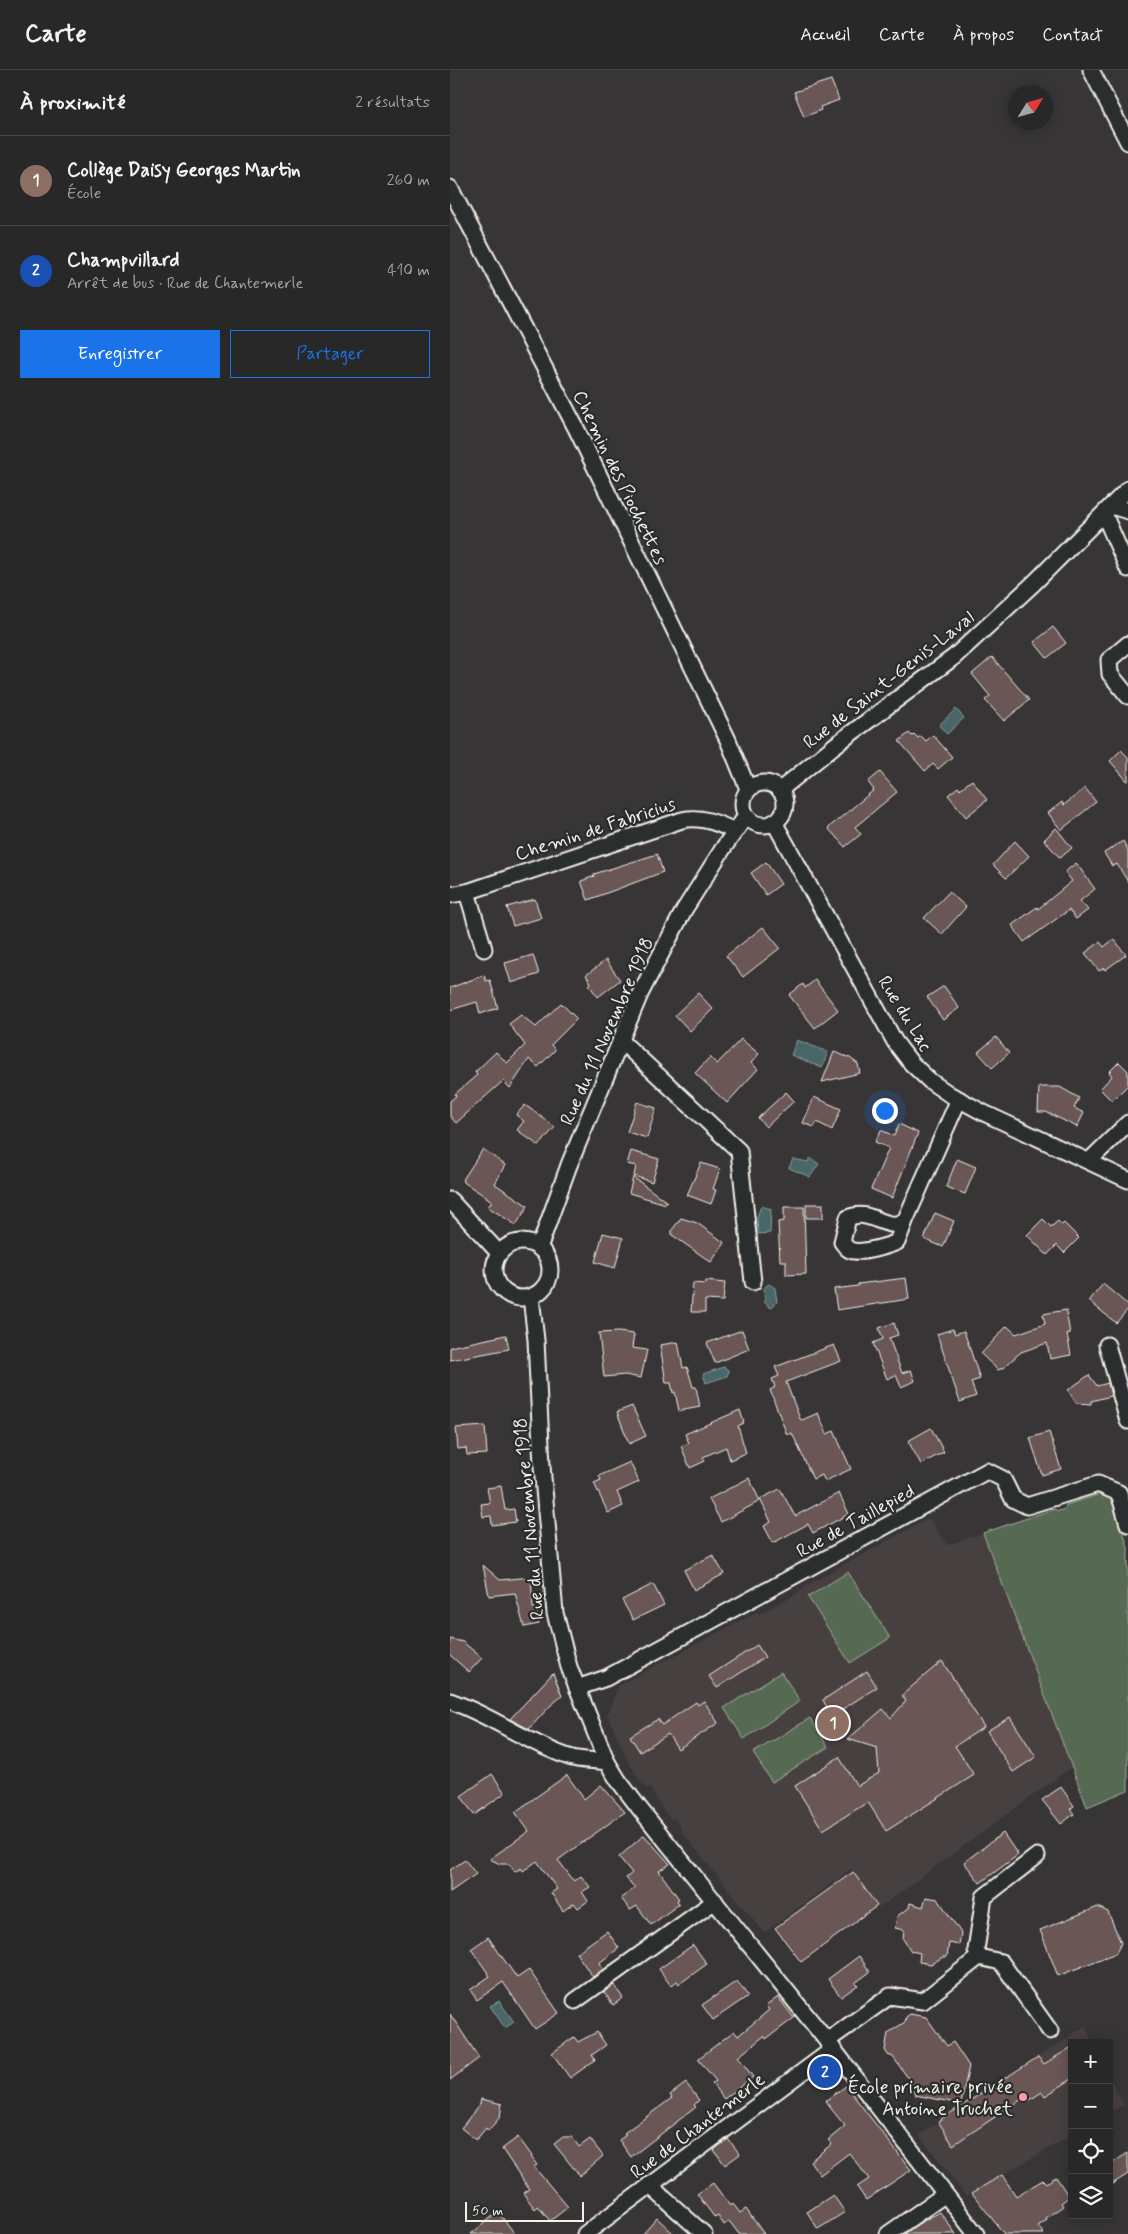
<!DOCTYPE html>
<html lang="fr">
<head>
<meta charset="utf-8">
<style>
  body { margin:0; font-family:Mynerve,sans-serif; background:#353434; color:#f1f3f6 }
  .controls { position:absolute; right:15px; bottom:15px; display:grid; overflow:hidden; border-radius:0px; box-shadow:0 2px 12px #0003 }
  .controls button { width:45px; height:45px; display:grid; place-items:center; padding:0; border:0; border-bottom:1px solid #454445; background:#292828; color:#f1f3f6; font:25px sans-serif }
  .compass { position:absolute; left:558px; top:15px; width:45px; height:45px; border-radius:50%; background:#292828; box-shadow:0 2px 12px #0003; rotate:53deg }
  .scale { position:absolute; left:15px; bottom:12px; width:119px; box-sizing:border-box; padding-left:5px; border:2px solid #f4f1e8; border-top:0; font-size:14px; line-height:18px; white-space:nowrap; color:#f4f1e8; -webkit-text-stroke:4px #2a2d2e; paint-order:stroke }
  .you { position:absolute; left:434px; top:1040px; width:18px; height:18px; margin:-12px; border:4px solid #fff; border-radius:50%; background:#1a73e8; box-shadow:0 0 0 8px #1a73e833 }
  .badge { display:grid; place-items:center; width:32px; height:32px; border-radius:50%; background:#1a73e8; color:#fff; font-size:16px; font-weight:700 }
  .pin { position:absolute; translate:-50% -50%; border:2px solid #fff; box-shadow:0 1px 5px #0006 }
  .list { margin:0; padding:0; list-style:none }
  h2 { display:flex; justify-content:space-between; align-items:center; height:65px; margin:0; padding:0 20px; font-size:21px }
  h2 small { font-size:16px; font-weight:400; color:#a5a6a8 }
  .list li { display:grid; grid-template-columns:32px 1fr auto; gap:15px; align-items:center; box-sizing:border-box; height:90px; padding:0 20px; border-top:1px solid #454445 }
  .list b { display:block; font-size:19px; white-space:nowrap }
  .list p { margin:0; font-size:16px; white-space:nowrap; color:#a5a6a8 }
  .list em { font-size:16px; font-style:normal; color:#a5a6a8 }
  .actions { display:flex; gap:10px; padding:15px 20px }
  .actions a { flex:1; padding:11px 0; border:1px solid #1a73e8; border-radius:0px; text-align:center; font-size:18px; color:#1a73e8 }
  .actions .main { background:#1a73e8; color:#fff }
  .icon { flex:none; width:28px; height:28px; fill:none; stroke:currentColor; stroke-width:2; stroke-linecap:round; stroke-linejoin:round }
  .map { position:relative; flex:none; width:678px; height:2164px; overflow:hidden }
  header { display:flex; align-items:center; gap:30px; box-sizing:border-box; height:70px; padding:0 25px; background:#292828; border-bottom:1px solid #454445 }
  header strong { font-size:24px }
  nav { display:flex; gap:28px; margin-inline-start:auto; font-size:18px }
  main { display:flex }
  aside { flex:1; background:#292828 }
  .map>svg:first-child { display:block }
  .built { fill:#463f3f }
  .green { fill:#576a53; stroke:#a6ae9e }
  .water { fill:#486669; stroke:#8d9e9c }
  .building { fill:#695754; stroke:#f4f1e8 }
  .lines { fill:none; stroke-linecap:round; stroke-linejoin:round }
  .minor-casing { stroke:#f4f1e8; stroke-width:19 }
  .minor { stroke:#2a2d2e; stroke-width:15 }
  .poi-dot { fill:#ff9aa2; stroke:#2a2d2e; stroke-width:2 }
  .labels { text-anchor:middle; stroke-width:4.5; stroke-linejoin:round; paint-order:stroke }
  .street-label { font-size:19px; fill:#f4f1e8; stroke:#2a2d2e }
  .poi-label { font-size:19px; fill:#f4f1e8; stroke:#2a2d2e; text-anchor:end }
</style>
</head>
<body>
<header>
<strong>Carte</strong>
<nav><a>Accueil</a><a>Carte</a><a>À propos</a><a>Contact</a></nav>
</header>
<main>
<aside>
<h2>À proximité<small>2 résultats</small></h2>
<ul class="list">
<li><span class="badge" style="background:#8d6e63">1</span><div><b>Collège Daisy Georges Martin</b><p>École</p></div><em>260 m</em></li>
<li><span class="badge" style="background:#1a4fb4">2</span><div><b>Champvillard</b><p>Arrêt de bus · Rue de Chantemerle</p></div><em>410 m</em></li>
</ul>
<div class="actions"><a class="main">Enregistrer</a><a>Partager</a></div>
</aside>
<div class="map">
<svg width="678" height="2164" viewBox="0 0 678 2164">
  <rect width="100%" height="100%" fill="#373536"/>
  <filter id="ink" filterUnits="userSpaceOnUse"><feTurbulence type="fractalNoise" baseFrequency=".02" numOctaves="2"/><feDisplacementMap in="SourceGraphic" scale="10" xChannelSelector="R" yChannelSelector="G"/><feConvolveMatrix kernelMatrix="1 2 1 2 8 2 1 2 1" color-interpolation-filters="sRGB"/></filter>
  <g filter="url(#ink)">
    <g class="built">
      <polygon points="479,1448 497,1475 533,1463 622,1697 429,1838 401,1799 314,1863 231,1761 231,1758 224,1748 221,1750 213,1740 200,1718 197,1720 188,1708 177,1689 157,1644 169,1615 307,1542 309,1544 353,1520 355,1516"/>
      <polygon points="635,1956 643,1973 622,1973 622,2065 516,2126 469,2065"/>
      <polygon points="659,2006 674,2035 659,2043"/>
    </g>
    <g class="green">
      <polygon points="650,1424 663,1430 678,1477 678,1720 637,1737 533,1463 604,1439 608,1441 615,1439 616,1435"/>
      <polygon points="398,1502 440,1568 400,1593 358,1527"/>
      <polygon points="331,1602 350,1631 294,1669 274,1638"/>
      <polygon points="360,1648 378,1677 322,1712 303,1683"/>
    </g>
    <g class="water">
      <polygon points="506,639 514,648 497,664 489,655"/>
      <polygon points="347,970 378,982 372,998 341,985"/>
      <polygon points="360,1088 369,1094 360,1107 339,1098 343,1089 358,1092"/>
      <polygon points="311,1136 321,1139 320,1163 308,1164 307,1147"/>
      <polygon points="319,1214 325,1218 327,1232 321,1238 315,1233 314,1219 316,1216"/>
      <polygon points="274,1297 279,1301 277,1306 256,1313 253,1304"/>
      <polygon points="49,1931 64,1952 55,1958 40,1936"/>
    </g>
    <g class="building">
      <polygon points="381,10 389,30 370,37 371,40 354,47 344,22"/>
      <polygon points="603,557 616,573 597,588 584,572"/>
      <polygon points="542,587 579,630 554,651 535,630 540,626 522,604"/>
      <polygon points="459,663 462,666 464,664 468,668 471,666 476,671 483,665 502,687 488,699 483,694 475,701 449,671"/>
      <polygon points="671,680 678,687 678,712 660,691"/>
      <polygon points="430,702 447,722 405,757 411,764 395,777 378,758 424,720 418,712"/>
      <polygon points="522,710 537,730 516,747 498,725 508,717 510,719"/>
      <polygon points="635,718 646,732 611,760 598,743 612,732 614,735"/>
      <polygon points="606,758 622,778 610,788 594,770"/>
      <polygon points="565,771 579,786 556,808 543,795"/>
      <polygon points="673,771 678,780 678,812 667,794 662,796 654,783"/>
      <polygon points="207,784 213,802 138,830 131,811 145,806 144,804"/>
      <polygon points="316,792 331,814 316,825 301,803"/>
      <polygon points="626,793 645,819 630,831 638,840 626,849 619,840 574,872 562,855 587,837 588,839 622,811 615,802"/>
      <polygon points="499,822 516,837 492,864 474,848"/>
      <polygon points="85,829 91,848 63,856 57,837"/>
      <polygon points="313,857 330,878 293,907 276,886"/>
      <polygon points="664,869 676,885 655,900 654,898 649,901 635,883 650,872 654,877"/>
      <polygon points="83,885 89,904 61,913 55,893"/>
      <polygon points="156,890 170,910 148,927 139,915 141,913 136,905"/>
      <polygon points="34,905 36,911 40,910 48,938 30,944 27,932 0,940 0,918"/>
      <polygon points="365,910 388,940 365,958 339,925 353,914 355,918"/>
      <polygon points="494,916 509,938 493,950 477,927"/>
      <polygon points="248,923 263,939 240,961 225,945"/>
      <polygon points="111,933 127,949 101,975 105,980 88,997 79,989 60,1018 53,1011 6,1053 0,1046 0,1031 6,1026 5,1024 27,1005 25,1002 46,982 57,993 75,975 59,954 71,945 86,957"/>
      <polygon points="546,967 559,983 542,998 528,982"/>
      <polygon points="291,969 309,984 301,993 308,999 277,1033 245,1003 260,987 267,994"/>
      <polygon points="384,982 400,988 408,994 410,1003 372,1012"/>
      <polygon points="669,992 678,1001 678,1015 662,1031 650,1019 662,1006 659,1002"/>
      <polygon points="589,1017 610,1017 629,1028 624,1038 634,1043 627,1057 596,1042 588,1042"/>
      <polygon points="336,1022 344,1031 316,1057 308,1048"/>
      <polygon points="364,1027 391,1039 382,1060 367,1052 364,1057 353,1053"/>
      <polygon points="187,1032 206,1038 197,1068 177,1062"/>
      <polygon points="75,1035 105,1057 89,1076 67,1060 74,1051 66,1045"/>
      <polygon points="449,1054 468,1063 442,1128 421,1119 439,1078 425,1072 431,1060 444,1066"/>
      <polygon points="33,1079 55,1095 45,1114 78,1136 66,1155 38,1137 42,1131 12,1111"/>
      <polygon points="181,1081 209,1089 202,1112 184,1106 186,1096 177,1094"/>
      <polygon points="507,1089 526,1097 515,1124 496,1117"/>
      <polygon points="251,1093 270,1099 263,1119 266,1120 261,1134 237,1125"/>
      <polygon points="183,1107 217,1132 216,1134 179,1123"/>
      <rect x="356" y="1134" width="17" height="14"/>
      <polygon points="334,1137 354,1137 356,1204 336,1205 336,1191 330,1191 328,1152 334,1151"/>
      <polygon points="485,1143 504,1151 493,1177 474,1169"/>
      <polygon points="231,1148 247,1153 275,1173 261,1192 222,1165 222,1160"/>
      <polygon points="593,1149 601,1157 608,1151 612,1155 614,1153 629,1168 614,1183 607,1175 597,1185 577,1165"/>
      <polygon points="153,1163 173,1168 165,1198 145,1192"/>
      <polygon points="456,1208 459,1229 387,1240 384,1219 408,1216 408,1214"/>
      <polygon points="256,1211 275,1213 273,1231 255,1230 255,1242 241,1242 243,1213 256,1214"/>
      <polygon points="653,1214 678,1235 678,1239 666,1253 639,1231"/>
      <polygon points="616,1240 620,1264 617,1264 621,1285 600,1289 597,1273 571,1282 553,1298 548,1300 531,1284 557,1256 566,1264 595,1254 593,1244"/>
      <polygon points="444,1253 448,1265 439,1268 452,1303 461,1300 465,1311 451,1317 446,1305 437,1309 423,1273 433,1269 429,1258"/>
      <polygon points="503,1259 505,1264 514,1261 530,1309 521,1312 526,1326 510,1332 487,1264"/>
      <polygon points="292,1260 299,1279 265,1293 257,1273"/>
      <polygon points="168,1262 184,1264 182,1278 197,1280 191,1308 175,1305 154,1307 149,1263"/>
      <polygon points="56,1265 59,1279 0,1290 0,1277"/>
      <polygon points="228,1272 233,1298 237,1297 243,1317 246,1317 250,1337 229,1341 225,1322 223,1323 221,1313 216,1313 210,1275"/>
      <polygon points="384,1275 391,1291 336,1312 350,1349 352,1350 368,1343 377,1364 384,1361 401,1399 375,1411 372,1405 363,1409 342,1363 337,1365 320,1320 325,1317 322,1309 329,1306 325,1297"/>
      <polygon points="639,1305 647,1316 658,1313 661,1326 641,1331 641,1334 626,1333 618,1320"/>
      <polygon points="182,1336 196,1366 179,1374 167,1342"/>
      <polygon points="290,1340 294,1353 288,1356 296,1383 280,1390 276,1377 253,1387 255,1391 240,1398 231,1376 239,1373 235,1364"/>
      <polygon points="35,1356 37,1384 17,1385 16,1378 8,1379 6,1358"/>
      <polygon points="481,1358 494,1382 471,1394 458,1371"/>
      <polygon points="599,1362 611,1399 592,1405 580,1368"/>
      <polygon points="180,1392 189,1412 167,1422 173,1436 158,1443 144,1413 151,1410 149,1406"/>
      <polygon points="299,1408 310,1431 271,1452 259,1429"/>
      <polygon points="51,1416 55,1440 64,1439 66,1452 42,1455 41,1446 33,1447 31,1434 40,1433 37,1418"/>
      <polygon points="330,1419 345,1446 389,1423 399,1444 363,1463 358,1454 323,1473 314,1456 321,1452 310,1429"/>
      <polygon points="263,1485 274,1504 244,1520 234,1500"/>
      <polygon points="33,1495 50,1510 81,1507 83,1538 86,1538 89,1554 74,1557 65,1523 39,1526"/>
      <polygon points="203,1514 214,1535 183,1550 172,1530"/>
      <polygon points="0,1569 13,1572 32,1588 19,1602 0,1585"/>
      <polygon points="307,1575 315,1587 267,1618 259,1606"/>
      <polygon points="492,1591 534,1657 505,1676 524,1705 436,1761 418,1732 373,1760 345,1716 389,1687 407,1716 429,1703 427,1678 398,1669 433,1639 441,1648 456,1631 452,1625"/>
      <polygon points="417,1601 427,1617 382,1646 373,1630"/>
      <polygon points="103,1603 112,1626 100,1636 79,1659 60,1649"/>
      <polygon points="254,1631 268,1653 228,1679 218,1664 190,1682 180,1666 208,1649 212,1655 246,1632 248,1635"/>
      <polygon points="560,1647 586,1687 563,1702 537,1661"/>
      <polygon points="42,1704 55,1723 24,1745 11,1726"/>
      <polygon points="117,1705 134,1729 151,1715 175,1742 108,1790 124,1811 131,1806 140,1817 132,1822 138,1831 128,1838 124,1833 113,1841 101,1823 107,1819 87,1791 73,1801 71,1798 65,1802 59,1794 50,1794 40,1789 79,1761 65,1742"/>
      <polygon points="611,1717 624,1736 620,1739 624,1744 611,1754 592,1730"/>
      <polygon points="553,1763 568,1785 530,1813 514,1792"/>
      <polygon points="194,1765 220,1794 209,1801 229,1829 227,1830 229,1834 201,1855 187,1836 180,1840 171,1828 185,1818 176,1808 182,1803 169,1787"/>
      <polygon points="15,1790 26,1804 0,1822 0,1800"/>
      <polygon points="403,1802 427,1836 407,1850 407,1851 351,1892 325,1858"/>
      <polygon points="476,1827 488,1829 511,1863 509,1875 499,1873 497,1887 493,1887 481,1894 469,1892 470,1883 461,1881 453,1869 454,1860 445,1858 447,1846 459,1838 460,1833 473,1837"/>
      <polygon points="648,1837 658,1842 671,1873 666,1883 608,1906 590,1860"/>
      <polygon points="157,1861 169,1878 149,1893 153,1899 143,1907 126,1883"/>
      <polygon points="38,1867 67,1908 79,1900 109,1943 85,1959 53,1912 27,1930 20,1920 40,1906 21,1879"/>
      <polygon points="243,1875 257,1894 229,1914 227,1911 221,1916 209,1899"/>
      <polygon points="409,1886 420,1902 405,1913 408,1915 391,1927 378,1909"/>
      <polygon points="287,1911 298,1926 263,1950 252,1935"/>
      <polygon points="164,1915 173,1928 163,1935 154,1922"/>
      <polygon points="328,1927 344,1948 316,1969 314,1966 288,1987 303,2007 274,2029 262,2014 266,2011 248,1989 284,1961 288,1966 319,1940 316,1936"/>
      <polygon points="0,1944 29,1988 0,2010"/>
      <polygon points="460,1944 476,1947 497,1976 503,1972 519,1996 511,2034 465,2025 462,2020 463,2015 443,1987 438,1985 435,1980 438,1963 455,1952 456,1947"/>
      <polygon points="147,1962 156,1975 142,1985 145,1990 120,2008 102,1983 124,1967 128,1972"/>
      <polygon points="622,1977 622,2009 595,2026 592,2022 578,2031 575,2027 503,2075 488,2051 588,1987 594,1994"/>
      <polygon points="236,2013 249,2030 244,2035 246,2037 181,2087 169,2070 176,2065 174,2063 222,2028 220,2025"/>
      <polygon points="396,2016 461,2100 416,2130 407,2117 419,2109 399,2083 370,2105 360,2091 382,2074 378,2070 395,2056 375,2031"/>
      <polygon points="31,2029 52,2034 50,2047 38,2061 36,2058 26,2070 11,2058 30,2034"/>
      <polygon points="68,2067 82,2086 81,2087 87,2095 84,2097 118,2137 100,2151 88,2136 85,2139 73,2123 79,2119 52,2079"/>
      <polygon points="113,2067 122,2067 129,2077 140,2069 153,2086 130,2106 104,2074"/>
      <polygon points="278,2069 290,2084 275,2095 264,2080"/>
      <polygon points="678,2083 678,2104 659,2116 659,2095"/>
      <polygon points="552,2105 566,2126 593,2110 596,2113 606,2107 619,2127 611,2133 613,2136 596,2148 597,2150 588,2156 594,2164 554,2164 522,2123"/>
      <polygon points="263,2113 280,2136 283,2134 290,2143 296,2139 314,2164 289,2164 279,2151 274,2155 268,2146 265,2148 247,2124"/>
      <polygon points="383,2125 395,2142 368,2159 357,2142"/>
      <polygon points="48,2142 65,2164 21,2164"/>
      <polygon points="490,2142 506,2164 454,2164 468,2154"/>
      <polygon points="207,2148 224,2164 193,2164"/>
    </g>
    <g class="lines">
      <defs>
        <g id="minor">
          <polyline points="641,0 678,72"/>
          <polyline points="0,118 126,358 278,670 298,719"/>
          <polyline points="661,436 678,441"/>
          <polyline points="654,444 678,499"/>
          <polyline points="678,574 659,590 660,604 678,626"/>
          <circle cx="314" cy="734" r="21"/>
          <polyline points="330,720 384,676 504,587 584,513 678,419"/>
          <polyline points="324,752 445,972 461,993 480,1011 499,1024 534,1043 678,1110"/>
          <polyline points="17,822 34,879"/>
          <path d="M0,825l17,-3 215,-72c20,-4 35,3 53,11"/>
          <polyline points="171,971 289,1081 303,1212"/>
          <polyline points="639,1091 678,1053"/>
          <polyline points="0,1130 49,1183"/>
          <path d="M455,1151l-8,21c-9,4 -33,11 -43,9 -6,0 -9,-5 -12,-9l6,-24c22,-11 38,15 57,3l54,-122"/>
          <circle cx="72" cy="1200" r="28"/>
          <polyline points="89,1178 119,1095 190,924 234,840 274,777 296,746"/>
          <polyline points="81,1227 86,1270 92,1396 105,1543 119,1597 157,1692 168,1710 190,1739 377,1971 526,2164"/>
          <polyline points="657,1275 678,1351"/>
          <polyline points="127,1618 156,1608 537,1401 553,1409 563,1429 577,1436 648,1414 669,1423 678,1454"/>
          <path d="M0,1631c41,14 77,42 119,56 11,4 26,3 38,5"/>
          <polyline points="529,1887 526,1880 534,1827 587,1786"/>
          <polyline points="125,1931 265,1831"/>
          <polyline points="377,1971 440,1926 473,1931 529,1887 551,1892 600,1961"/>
          <polyline points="199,2115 254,2164"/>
          <polyline points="135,2164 383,1979"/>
          <polyline points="438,2164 494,2125"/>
        </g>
      </defs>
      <use href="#minor" class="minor-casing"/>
      <use href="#minor" class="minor"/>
    </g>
  </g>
  <circle class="poi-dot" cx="573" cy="2027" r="5"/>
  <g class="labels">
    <g class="street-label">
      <text transform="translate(171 407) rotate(64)" y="7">Chemin des Piochettes</text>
      <text transform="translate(438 609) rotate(-38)" y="7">Rue de Saint-Genis-Laval</text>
      <text transform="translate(145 758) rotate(-18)" y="7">Chemin de Fabricius</text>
      <text transform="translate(456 943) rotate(58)" y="7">Rue du Lac</text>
      <text transform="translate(156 961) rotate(-66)" y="7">Rue du 11 Novembre 1918</text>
      <text transform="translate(78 1449) rotate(-95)" y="7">Rue du 11 Novembre 1918</text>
      <text transform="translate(405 1450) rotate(-29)" y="7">Rue de Taillepied</text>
      <text transform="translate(247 2055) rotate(-37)" y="7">Rue de Chantemerle</text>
    </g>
    <g class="poi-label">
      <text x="563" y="2023">École primaire privée<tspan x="563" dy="22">Antoine Truchet</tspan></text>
    </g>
  </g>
</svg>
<div class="controls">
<button>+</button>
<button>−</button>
<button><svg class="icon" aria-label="locate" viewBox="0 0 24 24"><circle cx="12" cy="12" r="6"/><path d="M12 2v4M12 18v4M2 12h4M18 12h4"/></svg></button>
<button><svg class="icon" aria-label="layers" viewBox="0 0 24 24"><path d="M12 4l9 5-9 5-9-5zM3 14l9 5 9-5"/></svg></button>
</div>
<svg class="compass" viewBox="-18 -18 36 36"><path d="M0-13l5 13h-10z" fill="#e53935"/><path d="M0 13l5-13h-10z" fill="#a5a6a8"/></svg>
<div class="scale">50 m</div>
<div class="you"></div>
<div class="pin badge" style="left:383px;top:1653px;background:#8d6e63">1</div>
<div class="pin badge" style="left:375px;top:2002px;background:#1a4fb4">2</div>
</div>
</main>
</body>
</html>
